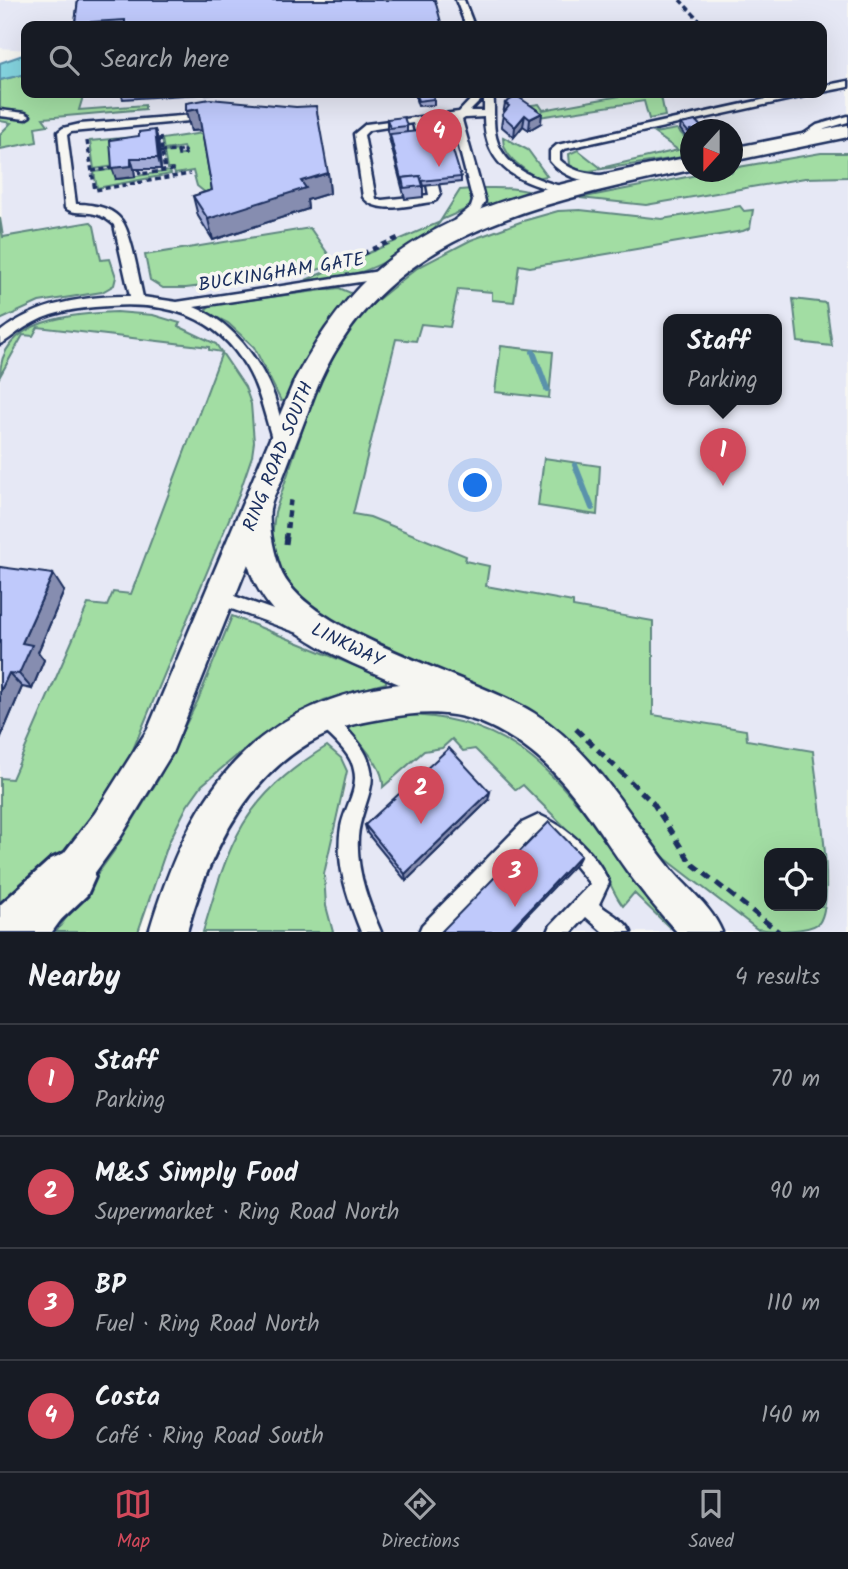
<!DOCTYPE html>
<html lang="en">
<head>
<meta charset="utf-8">
<style>
  body { margin:0; font-family:Kalam,sans-serif; background:#20242c; color:#f1f3f6 }
  .controls { position:absolute; right:21px; bottom:21px; display:grid; overflow:hidden; border-radius:14px; box-shadow:0 7px 28px #0002 }
  .controls button { width:63px; height:63px; display:grid; place-items:center; padding:0; border:0; border-bottom:2px solid #363941; background:#171b24; color:#f1f3f6; font:35px sans-serif }
  .compass { position:absolute; left:680px; top:119px; width:63px; height:63px; border-radius:50%; background:#171b24; box-shadow:0 7px 28px #0002; rotate:201deg }
  .you { position:absolute; left:476px; top:486px; width:24px; height:24px; margin:-18px; border:5px solid #fff; border-radius:50%; background:#1a73e8; box-shadow:0 0 0 10px #1a73e833 }
  .badge { display:grid; place-items:center; width:46px; height:46px; border-radius:50%; background:#d1495b; color:#fff; font-size:23px; font-weight:700 }
  .pin { position:absolute; translate:-50% -58px; filter:drop-shadow(0 2px 4px #0008) }
  .pin::after { content:''; position:absolute; top:37px; width:24px; height:21px; background:inherit; clip-path:polygon(0 0,100% 0,50% 100%) }
  .popup { position:absolute; left:663px; top:314px; width:119px; height:91px; box-sizing:border-box; display:grid; place-content:center; border-radius:14px; background:#171b24; filter:drop-shadow(0 2px 5px #0005); font-size:23px; white-space:nowrap; color:#9ea1a6 }
  .popup b { font-size:26px; color:#f1f3f6 }
  .popup::after { content:''; position:absolute; left:50%; top:100%; margin-left:-14px; border:14px solid transparent; border-top-color:#171b24 }
  .list { margin:0; padding:0; list-style:none }
  h2 { display:flex; justify-content:space-between; align-items:center; height:91px; margin:0; padding:0 28px; font-size:30px }
  h2 small { font-size:23px; font-weight:400; color:#9ea1a6 }
  .list li { display:grid; grid-template-columns:46px 1fr auto; gap:21px; align-items:center; box-sizing:border-box; height:112px; padding:0 28px; border-top:2px solid #363941 }
  .list b { display:block; font-size:26px; white-space:nowrap }
  .list p { margin:0; font-size:23px; white-space:nowrap; color:#9ea1a6 }
  .list em { font-size:23px; font-style:normal; color:#9ea1a6 }
  .icon { flex:none; width:38px; height:38px; fill:none; stroke:currentColor; stroke-width:2; stroke-linecap:round; stroke-linejoin:round }
  .map { position:relative; flex:none; width:848px; height:932px; overflow:hidden }
  .search { position:absolute; background:#171b24; box-shadow:0 7px 28px #0002; left:21px; right:21px; top:21px; height:77px; display:flex; align-items:center; gap:18px; box-sizing:border-box; padding:0 24px; border-radius:14px; color:#9ea1a6; font-size:26px }
  .sheet { height:539px; background:#171b24 }
  nav { display:flex; justify-content:space-around; align-items:center; box-sizing:border-box; height:98px; border-top:2px solid #363941; background:#171b24; font-size:19px; color:#9ea1a6 }
  nav a { display:grid; justify-items:center; gap:4px }
  nav .on { color:#d1495b }
  .map>svg:first-child { display:block }
  .built { fill:#e6e8f5; fill-rule:evenodd }
  .green { fill:#a2dda3; stroke:#5e8680; stroke-width:2; fill-rule:evenodd }
  .water { fill:#84d4df; stroke:#5a92ab; stroke-width:2 }
  .lines { fill:none; stroke-linecap:round; stroke-linejoin:round }
  .stream { stroke:#5a92ab; stroke-width:6 }
  .lane-casing { stroke:#1b2f5e; stroke-width:5 }
  .street-casing { stroke:#1b2f5e; stroke-width:5 }
  .highway-casing { stroke:#1b2f5e; stroke-width:6 }
  .path-far2 { stroke:#1b2f5e; stroke-width:3.5; stroke-dasharray:5 3.5; stroke-linecap:butt }
  .path-far1 { stroke:#1b2f5e; stroke-width:4.5; stroke-dasharray:6 5; stroke-linecap:butt }
  .path { stroke:#1b2f5e; stroke-width:5; stroke-dasharray:9 6; stroke-linecap:butt }
  .lane { fill:#f6f6f2; fill-rule:evenodd }
  .street { fill:#f6f6f2; fill-rule:evenodd }
  .highway { fill:#f6f6f2; fill-rule:evenodd }
  .wall { fill:#a4add8; stroke:#1b2f5e; stroke-width:2 }
  .shaded-wall { fill:#868db0; stroke:#1b2f5e; stroke-width:2 }
  .building { fill:#bfc9fb; stroke:#1b2f5e; stroke-width:2 }
  .labels { text-anchor:middle; stroke-width:7; stroke-linejoin:round; paint-order:stroke }
  .street-label { font-size:19px; fill:#1b2f5e; stroke:#f6f6f2 }
</style>
</head>
<body>
<div class="map">
<svg width="848" height="932" viewBox="0 0 848 932">
  <rect width="100%" height="100%" fill="#f6f6f2"/>
  <filter id="ink" filterUnits="userSpaceOnUse"><feTurbulence type="fractalNoise" baseFrequency=".0143" numOctaves="2"/><feDisplacementMap in="SourceGraphic" scale="14" xChannelSelector="R" yChannelSelector="G"/><feConvolveMatrix kernelMatrix="1 2 1 2 8 2 1 2 1" color-interpolation-filters="sRGB"/></filter>
  <g filter="url(#ink)">
    <path class="built" d="M0,0h848v932h-515l-7,-26 -2,-32 23,-94 -59,-8 -35,35 -12,20 -38,105h-14l-141,-88 -48,41v-611l39,28 63,-10 12,-7 -13,-24 -7,-35 -4,-4 -88,16 -2,-177 26,-9v41h796v-67h-796v24l-26,-2zM690,130h42v42h-42zM310,228l13,40 -15,5 -138,16 -12,-3 -13,-31zM668,244l-149,21 -27,28 -35,-4 -36,35 -25,15 -44,175 18,3 95,38v6l23,5 -2,20 87,16v5l79,108 94,15 1,10 66,11 15,132 -6,23h-53l-259,-234 -207,-167 131,-237zM669,320h108v80h-108zM396,715l35,1 48,10 31,15 23,16 47,48 89,121 -35,-33 -11,12 -11,-13 -11,-25 -11,-13 -67,-70 -7,6 -42,-42 -22,-9 -10,9 -18,3 -40,35 -7,-18 -28,-39z"/>
    <g class="green">
      <polygon points="26,74 26,93 84,93 79,110 145,105 145,109 43,118 48,125 35,127 37,142 0,149 0,134 11,123 0,121 0,80"/>
      <polygon points="514,93 518,93 524,106 539,104 543,110 636,93 677,93 661,96 665,116 649,119 644,101 539,117 520,105"/>
      <polygon points="677,129 690,143 690,156 589,171 579,170 570,165 569,154 578,150 601,168 678,150 654,133"/>
      <polygon points="203,133 214,194 207,194 197,186 193,171 175,174 173,169 167,169 164,152 179,150 178,156 186,154 183,147 164,150 162,139"/>
      <polygon points="134,137 135,148 115,166 94,169 90,141"/>
      <path d="M503,137l25,13 19,26 -10,2c-15,-10 -35,-22 -34,-41z"/>
      <polygon points="821,153 848,153 848,177 805,178 646,205 580,198 712,172 732,172 733,168"/>
      <polygon points="115,169 116,179 170,171 171,174 97,188 94,172"/>
      <path d="M483,188c17,0 35,-1 50,5l-44,12 -4,-3z"/>
      <polygon points="471,189 473,200 469,208 441,220 460,190"/>
      <path d="M740,206l4,5 9,-1 -3,18 -7,3 -213,36 -11,-2 -5,37 -22,-2v-8l-34,-3 -8,38 -29,-3 -5,17 -20,-2 -43,175 17,3 96,39 -1,5 24,5 -3,20 87,16v5l80,14v94l93,15 1,10 66,11c3,34 24,147 6,172 -12,9 -45,9 -62,6l-91,-70 -15,-15 -48,-70 -31,-31 -100,-58 -145,-61 -44,-38 -12,-39 4,-35 43,-128 15,-32 27,-38 57,-46 54,-28 52,-19 35,-10 22,-1 82,9zM769,853h53v53h-53z"/>
      <polygon points="0,218 3,237 90,222 94,226 101,260 110,259 116,277 114,285 102,292 39,302 0,320"/>
      <path d="M440,222c-9,13 -21,19 -34,28 -40,24 -55,27 -100,30z"/>
      <polygon points="310,228 335,264 308,273 186,288 163,288 150,280 145,255"/>
      <path d="M339,288l12,5c-4,14 -21,25 -29,38 -15,22 -24,46 -35,69l-6,1 -27,-54 -26,-24 -20,-10 -2,-4 5,-4z"/>
      <polygon points="793,299 826,303 832,346 798,342"/>
      <path d="M117,312l36,3 27,8 -2,3 38,18 29,43 6,17 3,38 -2,14 -15,44 -110,264 -52,77 -75,83v-146l12,1 76,-175 19,2 6,-14 18,2 91,-242 -13,-2v-3l-171,-20 -5,9 -10,-1 -23,41c0,-58 74,-62 117,-64z"/>
      <polygon points="501,346 553,352 549,398 495,392"/>
      <polygon points="544,458 600,466 597,515 538,506"/>
      <polygon points="232,616 375,674 386,680 386,683 324,700 286,719 254,741 202,785 187,806 169,842 138,932 56,932 114,851 158,780 198,700"/>
      <path d="M396,715c101,-2 150,46 208,122 21,29 44,57 66,85l-1,5 -35,-34 -11,13c-11,-13 -14,-30 -25,-42 -22,-28 -50,-53 -75,-79l-7,5 -41,-41 -12,2 -11,-12 -10,9 -18,3 -41,36c2,-20 -23,-43 -34,-58l3,-5z"/>
      <path d="M327,746l14,12 6,13 -23,103 2,32 7,26h-130c27,-92 39,-133 124,-186z"/>
    </g>
    <polygon class="water" points="26,54 26,74 0,80 0,63"/>
    <g class="lines">
      <g class="stream">
        <polyline points="533,352 547,389"/>
        <polyline points="575,465 592,508"/>
      </g>
      <defs>
        <g id="lane">
          <polygon points="456,0 464,0 474,26 466,26"/>
          <polygon points="848,81 848,87 822,92 822,86"/>
          <path d="M477,93h16c2,13 0,26 2,39 6,38 43,48 76,57v4l-4,1c-45,-11 -82,-23 -83,-77l-19,1 -3,2 23,81c-5,12 -17,26 -30,25v-6l16,-13 2,-6 -21,-81 1,-2 -30,4 6,27 -5,3 -5,-3 -6,-26 -44,7 -5,5 12,64 6,1 47,-5 -5,-26 5,-3 5,3 6,25 -4,6 -4,2c-20,2 -55,14 -69,-5l-9,-63 12,-10 93,-12zM484,97v14h-14z"/>
          <path d="M793,93h17l-5,3 -241,53 -4,3v8c15,14 31,13 50,17v4c-21,3 -47,-3 -60,-20v-10l7,-6z"/>
          <polygon points="0,110 25,113 30,116 25,119 0,116"/>
          <path d="M207,114l4,1v4l-140,13 -4,3 9,69c16,0 36,3 46,17 9,11 17,59 21,76l34,5 209,-32 4,1 2,3 -6,4 -192,29c38,15 65,51 80,89 5,15 8,32 14,48l-2,4h-10l-2,-4c-9,-26 -13,-52 -27,-76 -31,-53 -79,-66 -138,-62 -19,1 -39,3 -58,9 -12,4 -23,10 -33,17 -6,4 -11,9 -18,12v-12c36,-29 85,-36 130,-36l-16,-71c-21,-20 -35,-7 -49,-17l-7,-76 5,-4 17,-4z"/>
          <polygon points="848,116 848,122 825,129 801,144 797,145 792,142 817,125"/>
          <polygon points="220,591 307,622 309,627 307,632 301,634 215,603 212,598 215,593"/>
          <path d="M324,710l6,2c21,22 49,45 40,78 -4,16 -11,31 -12,47 -2,34 10,65 23,95h-20c-13,-33 -26,-69 -20,-105 3,-18 18,-38 13,-57 -3,-18 -24,-33 -36,-46l-2,-6 2,-6z"/>
          <path d="M539,815c29,12 58,39 70,68l-10,21c10,9 27,16 32,28h-28l-17,-15 -14,15h-24l3,-7 39,-41 -23,-28 -28,-23 -5,2 -92,97h-23l3,-7 100,-102z"/>
        </g>
        <g id="street">
          <polygon points="848,125 848,137 732,161 732,148"/>
          <path d="M690,157v13c-149,33 -311,62 -375,223 -10,27 -21,54 -31,81 -4,11 -12,23 -14,35 -2,16 4,44 10,60 25,65 193,106 254,144 61,39 94,102 138,157 17,20 40,37 50,62h-45c-18,-20 -35,-40 -50,-61 -30,-42 -55,-87 -96,-119 -46,-36 -86,-46 -144,-34 -12,2 -25,4 -36,7 -95,28 -140,120 -164,207h-38c40,-135 100,-229 250,-248 -60,-28 -130,-49 -151,-120l-76,189 -52,85 -68,94h-43l5,-14 81,-105 53,-84 147,-350c22,-40 48,-80 83,-110 85,-73 206,-90 312,-112z"/>
        </g>
        <polygon id="highway" points="69,851 87,859 95,877 87,895 48,932 0,932 0,905 51,859"/>
      </defs>
      <use href="#lane" class="lane-casing"/>
      <use href="#street" class="street-casing"/>
      <use href="#highway" class="highway-casing"/>
      <g class="path-far2">
        <polyline points="680,0 705,26"/>
        <polyline points="160,137 165,171"/>
        <polyline points="87,141 95,190 190,174"/>
        <polygon points="184,151 185,154 179,155 178,152"/>
        <polyline points="160,152 181,151"/>
        <polyline points="139,169 140,174 172,170 173,176"/>
        <polyline points="92,171 115,168"/>
      </g>
      <g class="path-far1">
        <polyline points="342,263 398,238"/>
        <polyline points="286,539 291,496"/>
      </g>
      <g class="path">
        <polyline points="286,544 287,537"/>
        <polyline points="576,729 653,803 691,863 779,932"/>
      </g>
      <use href="#lane" class="lane"/>
      <use href="#street" class="street"/>
      <use href="#highway" class="highway"/>
    </g>
    <g class="wall">
      <polygon points="78,0 442,26 76,26 75,23"/>
      <polygon points="121,93 216,93 123,99"/>
      <polygon points="416,94 434,99 434,105 418,106 416,100"/>
      <polygon points="505,103 541,123 529,130 523,126 514,137 501,126"/>
      <polygon points="186,111 328,173 330,193 307,200 308,209 213,240 198,216 193,196 212,190 202,130 191,131"/>
      <polygon points="387,119 407,126 407,132 461,177 461,182 423,186 423,197 405,199 387,130"/>
      <polygon points="681,124 690,130 690,142 680,129"/>
      <polygon points="155,130 158,140 161,169 134,169 135,177 116,179 139,136"/>
      <polygon points="0,567 64,591 38,652 44,660 32,689 22,687 0,739"/>
      <polygon points="488,801 406,881 367,833 365,825"/>
    </g>
    <g class="shaded-wall">
      <polygon points="198,109 203,130 191,131 186,111"/>
      <polygon points="542,113 541,123 529,130 530,119"/>
      <polygon points="525,115 523,126 514,137 515,127"/>
      <polygon points="155,130 158,140 161,169 158,158"/>
      <polygon points="131,158 134,169 135,177 116,179 112,168"/>
      <polygon points="328,173 330,193 307,200 308,209 213,240 208,219 301,181"/>
      <polygon points="53,574 64,591 38,652 44,660 32,689 19,674 22,643"/>
      <polygon points="9,673 22,687 0,739 0,692"/>
      <polygon points="490,792 488,801 406,881 405,874"/>
      <polygon points="581,855 577,863 511,932 508,932"/>
    </g>
    <g class="building">
      <polygon points="78,0 435,0 442,26 125,26 125,20 75,23"/>
      <polygon points="432,93 434,99 418,101 416,94"/>
      <polygon points="517,96 542,113 530,119 525,115 515,127 502,115 509,106 505,103"/>
      <polygon points="210,99 296,107 316,106 328,173 301,181 306,188 208,219 193,196 212,190 198,109 186,111 186,103"/>
      <polygon points="404,117 407,126 390,128 387,119"/>
      <polygon points="696,121 704,130 690,130 690,134 681,124"/>
      <polygon points="446,128 461,177 421,181 420,176 402,178 402,183 390,134"/>
      <polygon points="155,130 158,158 131,158 131,166 112,168 110,140 139,136 139,132"/>
      <polygon points="420,176 423,186 404,188 402,178"/>
      <polygon points="0,567 53,574 22,643 32,645 19,674 9,673 0,692"/>
      <polygon points="449,748 490,792 405,874 365,825"/>
      <polygon points="549,822 581,855 508,932 441,932"/>
    </g>
  </g>
  <g class="labels">
    <g class="street-label">
      <text transform="translate(281 271) rotate(-9)" y="7">BUCKINGHAM GATE</text>
      <text transform="translate(277 456) rotate(-68)" y="7">RING ROAD SOUTH</text>
      <text transform="translate(348 644) rotate(26)" y="7">LINKWAY</text>
    </g>
  </g>
</svg>
<div class="controls">
<button><svg class="icon" aria-label="locate" viewBox="0 0 24 24"><circle cx="12" cy="12" r="6"/><path d="M12 2v4M12 18v4M2 12h4M18 12h4"/></svg></button>
</div>
<svg class="compass" viewBox="-18 -18 36 36"><path d="M0-13l5 13h-10z" fill="#e53935"/><path d="M0 13l5-13h-10z" fill="#9ea1a6"/></svg>
<div class="you"></div>
<div class="pin badge" style="left:723px;top:486px">1</div>
<div class="popup"><b>Staff</b>Parking</div>
<div class="pin badge" style="left:421px;top:824px">2</div>
<div class="pin badge" style="left:515px;top:907px">3</div>
<div class="pin badge" style="left:439px;top:167px">4</div>
<div class="search"><svg class="icon" aria-label="search" viewBox="0 0 24 24"><circle cx="10" cy="10" r="6"/><path d="M15 15l6 6"/></svg>Search here</div>
</div>
<section class="sheet">
<h2>Nearby<small>4 results</small></h2>
<ul class="list">
<li><span class="badge">1</span><div><b>Staff</b><p>Parking</p></div><em>70 m</em></li>
<li><span class="badge">2</span><div><b>M&amp;S Simply Food</b><p>Supermarket · Ring Road North</p></div><em>90 m</em></li>
<li><span class="badge">3</span><div><b>BP</b><p>Fuel · Ring Road North</p></div><em>110 m</em></li>
<li><span class="badge">4</span><div><b>Costa</b><p>Café · Ring Road South</p></div><em>140 m</em></li>
</ul>
</section>
<nav>
<a class="on"><svg class="icon" aria-label="map" viewBox="0 0 24 24"><path d="M3 6l6-2 6 2 6-2v14l-6 2-6-2-6 2zM9 4v14M15 6v14"/></svg>Map</a>
<a><svg class="icon" aria-label="directions" viewBox="0 0 24 24"><path d="M12 3l9 9-9 9-9-9zM9 14v-3h6M13 9l2 2-2 2"/></svg>Directions</a>
<a><svg class="icon" aria-label="saved" viewBox="0 0 24 24"><path d="M7 4h10v16l-5-4-5 4z"/></svg>Saved</a>
</nav>
</body>
</html>
